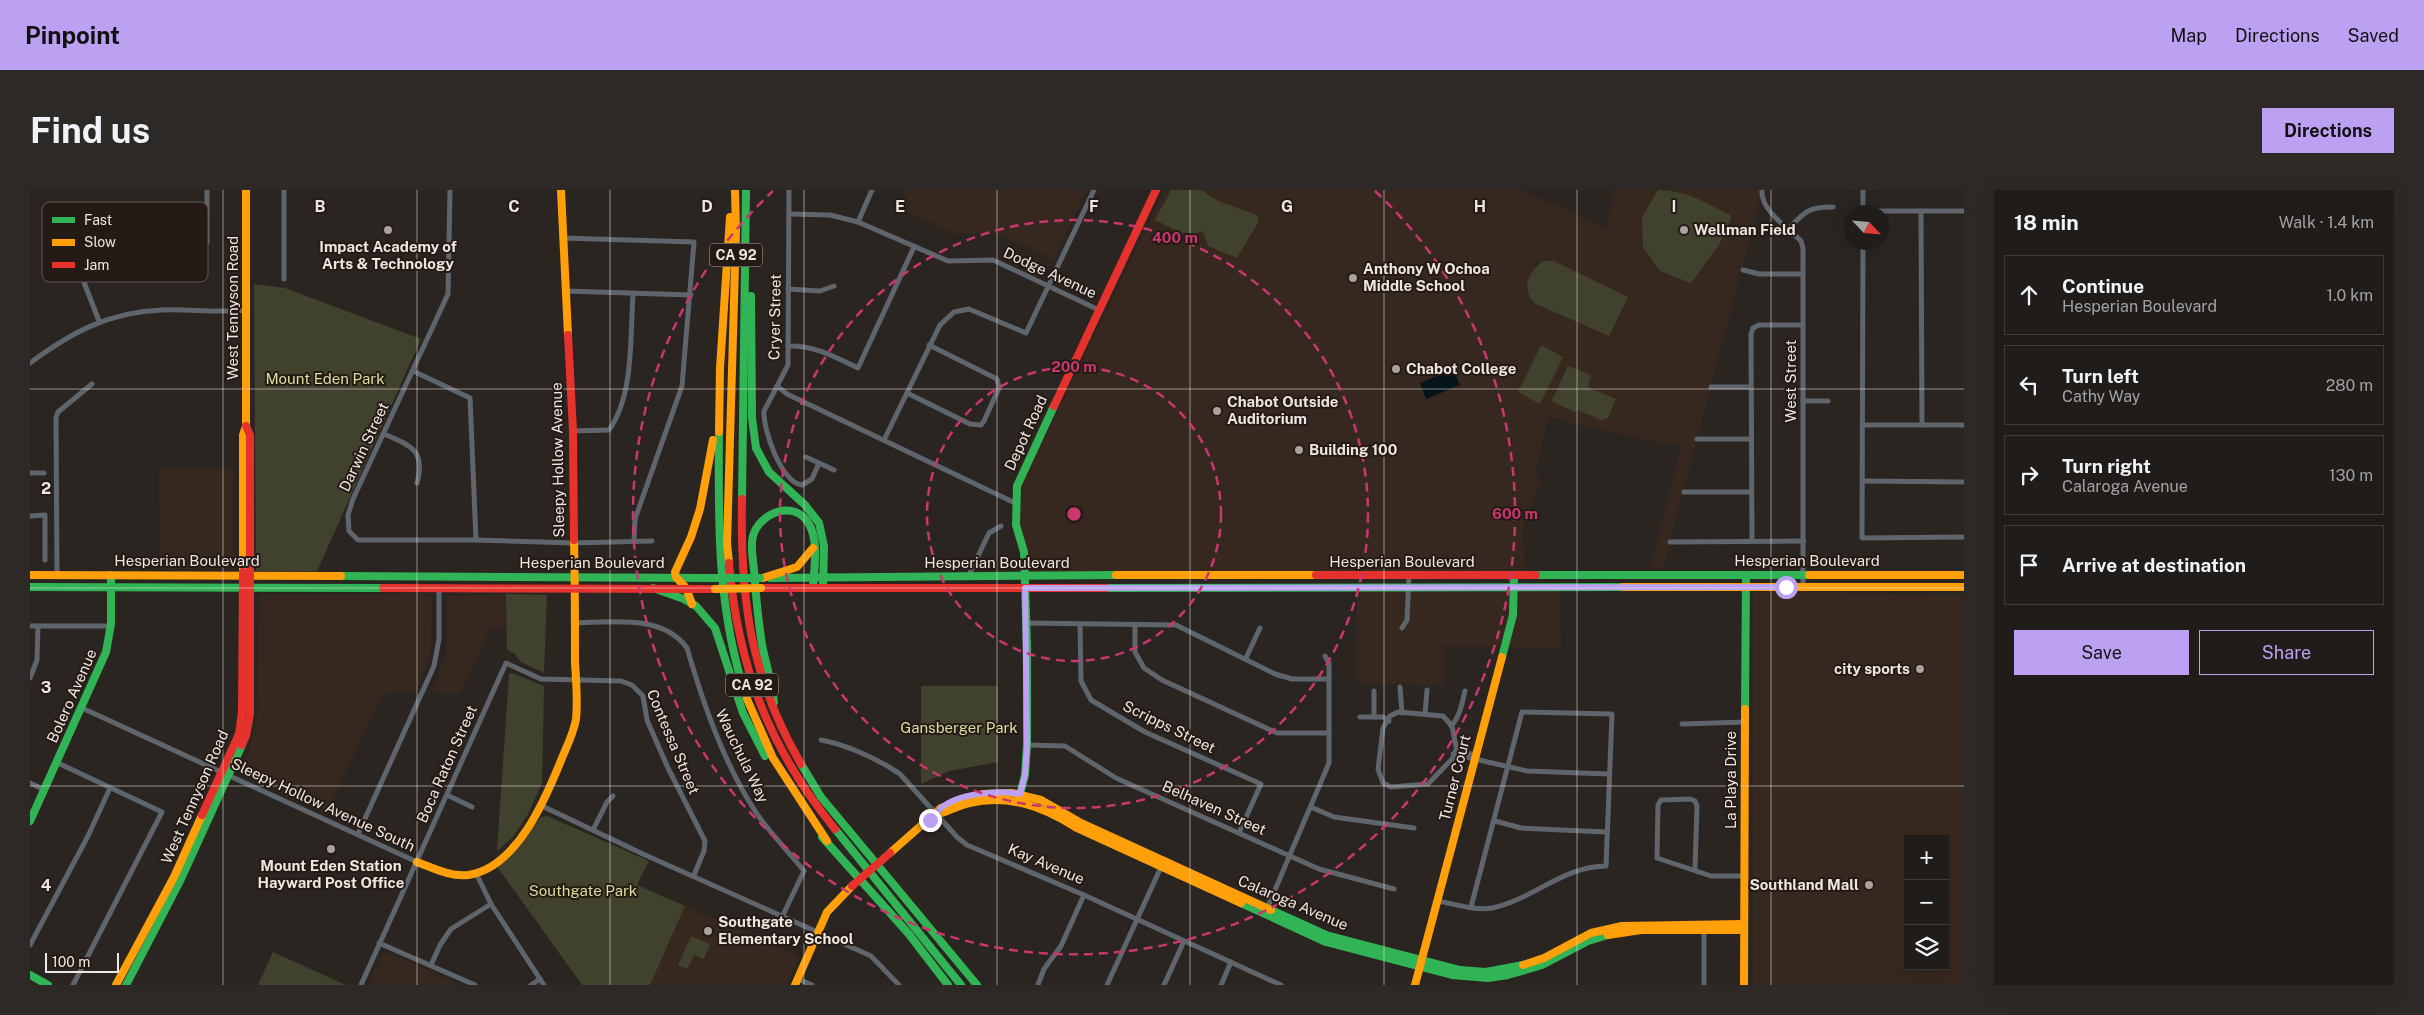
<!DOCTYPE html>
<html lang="en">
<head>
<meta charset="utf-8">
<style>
  body { margin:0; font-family:"Public Sans",sans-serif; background:#2d2927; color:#f1f3f6 }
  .controls { position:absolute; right:15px; bottom:15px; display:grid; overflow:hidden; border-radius:0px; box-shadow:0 5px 20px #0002 }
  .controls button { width:45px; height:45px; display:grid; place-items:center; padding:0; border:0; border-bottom:1px solid #3d3a39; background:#201c1a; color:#f1f3f6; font:25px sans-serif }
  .compass { position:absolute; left:1814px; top:15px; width:45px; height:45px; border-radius:50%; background:#201c1a; box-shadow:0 5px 20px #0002; rotate:116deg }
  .scale { position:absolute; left:15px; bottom:12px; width:74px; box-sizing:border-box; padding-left:5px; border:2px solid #eee6e2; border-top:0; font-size:14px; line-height:18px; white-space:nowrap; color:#eee6e2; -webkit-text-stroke:4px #251a15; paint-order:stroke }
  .stop { position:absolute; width:15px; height:15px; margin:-11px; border:4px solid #bca0f2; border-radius:50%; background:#fff }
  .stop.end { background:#bca0f2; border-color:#fff; box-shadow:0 1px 5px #0008 }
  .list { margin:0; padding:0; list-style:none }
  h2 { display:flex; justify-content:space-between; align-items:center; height:65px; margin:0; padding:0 20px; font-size:21px }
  h2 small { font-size:16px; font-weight:400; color:#a2a1a2 }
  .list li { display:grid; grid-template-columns:32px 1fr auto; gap:15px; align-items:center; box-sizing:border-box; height:80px; margin:0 10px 10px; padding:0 10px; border:1px solid #3d3a39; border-radius:0px }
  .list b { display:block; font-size:19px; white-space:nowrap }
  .list p { margin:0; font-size:16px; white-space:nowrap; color:#a2a1a2 }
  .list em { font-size:16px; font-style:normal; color:#a2a1a2 }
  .actions { display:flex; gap:10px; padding:15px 20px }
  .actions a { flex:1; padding:11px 0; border:1px solid #bca0f2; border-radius:0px; text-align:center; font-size:18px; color:#bca0f2 }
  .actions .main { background:#bca0f2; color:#111 }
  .icon { flex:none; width:28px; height:28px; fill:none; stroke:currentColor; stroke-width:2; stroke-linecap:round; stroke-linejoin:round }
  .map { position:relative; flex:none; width:1934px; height:795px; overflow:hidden; border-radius:0px }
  header { display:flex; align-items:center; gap:30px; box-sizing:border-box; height:70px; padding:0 25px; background:#bca0f2; color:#111 }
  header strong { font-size:24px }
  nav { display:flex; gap:28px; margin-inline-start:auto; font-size:18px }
  .intro { display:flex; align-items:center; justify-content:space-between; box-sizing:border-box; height:120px; padding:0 30px }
  h1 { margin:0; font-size:35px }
  .button { padding:12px 22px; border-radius:0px; background:#bca0f2; color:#111; font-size:18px; font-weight:700 }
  main { display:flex; gap:30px; padding:0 30px }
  aside { flex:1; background:#201c1a; border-radius:0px; box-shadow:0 5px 20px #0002 }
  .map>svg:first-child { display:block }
  .built { fill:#37281f; fill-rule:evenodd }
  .green { fill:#40422e }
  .water { fill:#041418 }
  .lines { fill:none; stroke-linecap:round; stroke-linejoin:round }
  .street { stroke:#5f656c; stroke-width:5 }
  .fast { stroke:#30b455; stroke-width:8 }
  .slow { stroke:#ff9f0a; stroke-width:8 }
  .jam { stroke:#e5322d; stroke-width:8 }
  .fast-bridge { stroke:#30b455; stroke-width:8 }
  .slow-bridge { stroke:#ff9f0a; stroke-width:8 }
  .jam-bridge { stroke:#e5322d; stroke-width:8 }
  .route { stroke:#bca0f2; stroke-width:6 }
  .grid { fill:none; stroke:#eee6e2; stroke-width:1; stroke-opacity:0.55 }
  .ring { fill:none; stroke:#c9376f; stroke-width:2.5; stroke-dasharray:9 6 }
  .poi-dot { fill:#aaa29f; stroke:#251a15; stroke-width:2 }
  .labels { text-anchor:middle; stroke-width:4; stroke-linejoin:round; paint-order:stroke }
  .shield { fill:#251a15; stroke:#b2a9a4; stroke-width:1 }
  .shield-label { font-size:14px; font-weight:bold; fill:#eee6e2 }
  .poi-label { font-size:15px; font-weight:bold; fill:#eee6e2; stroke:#251a15; text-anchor:start }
  .street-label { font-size:15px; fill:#eee6e2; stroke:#251a15 }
  .park-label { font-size:15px; fill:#d7df9f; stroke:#251a15 }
  .key { fill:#251a15; stroke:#615752; stroke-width:1 }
  .key-label { font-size:14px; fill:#eee6e2 }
  .grid-label { font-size:16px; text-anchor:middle; font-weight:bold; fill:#eee6e2; stroke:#251a15; stroke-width:4; stroke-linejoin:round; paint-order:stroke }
  .centre { fill:#c9376f; stroke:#251a15; stroke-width:2.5 }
  .ring-label { font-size:15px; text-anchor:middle; font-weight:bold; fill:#c9376f; stroke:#251a15; stroke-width:4; stroke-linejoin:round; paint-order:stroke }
</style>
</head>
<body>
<header>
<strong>Pinpoint</strong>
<nav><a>Map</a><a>Directions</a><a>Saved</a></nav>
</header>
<div class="intro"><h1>Find us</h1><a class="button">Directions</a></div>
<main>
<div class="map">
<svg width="1934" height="795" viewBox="0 0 1934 795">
  <rect width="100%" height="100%" fill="#2b2522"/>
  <g class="built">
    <polygon points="875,0 1056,0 1024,70 965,43 923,44 867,17"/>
    <polygon points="1135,0 1492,0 1575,38 1585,0 1729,0 1731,5 1633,378 1620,378 1651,257 1545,234 1530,228 1519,228 1517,233 1506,281 1510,294 1492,343 1496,381 995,387 985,313 995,276 1014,249"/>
    <polygon points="129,279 204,279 203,379 130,379"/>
    <polygon points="1530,400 1531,458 1413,456 1413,496 1327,492 1327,401"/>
    <path d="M1723,402l211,3v390h-211zM1878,649h37v127h-37z"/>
    <polygon points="232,404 398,404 402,408 401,459 399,470 385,502 353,503 297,622 214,579 227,528 229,408"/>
    <polygon points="476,404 476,437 461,437 431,503 402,503 417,461 417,406"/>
    <polygon points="655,716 770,766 757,795 620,795"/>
    <polygon points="354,762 357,762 430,795 338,795"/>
  </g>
  <g class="green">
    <polygon points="1141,0 1171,0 1188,11 1227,25 1229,31 1207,68 1178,56 1173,41 1158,46 1125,30"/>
    <path d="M1628,0c27,0 49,13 72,25l1,4 -12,26 -28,38 -31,-12 -17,-24 -1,-30z"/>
    <path d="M1514,71h10l74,36 -19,39 -75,-33c-13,-15 -6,-32 10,-42z"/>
    <polygon points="224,94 255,98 391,149 287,381 226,381"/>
    <polygon points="1511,155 1533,167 1510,214 1488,202"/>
    <polygon points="1538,176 1561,185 1558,197 1586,209 1578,228 1571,230 1548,220 1545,222 1523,212 1522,210"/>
    <polygon points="476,404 517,405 514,483 491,472 484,463 477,460"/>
    <polygon points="482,483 514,496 512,593 497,626 482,648 467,661 479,484"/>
    <polygon points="891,496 968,496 968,572 919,581 891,594"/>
    <polygon points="517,626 619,671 607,695 655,716 620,795 552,795 466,675 485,660 511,627"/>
    <polygon points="661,746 680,754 674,769 664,765 657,779 648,775"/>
    <polygon points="243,762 316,795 228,795"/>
  </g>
  <polygon class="water" points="1423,179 1430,195 1396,209 1390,193"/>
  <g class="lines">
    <g class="street">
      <polyline points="254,0 254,89"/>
      <polyline points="420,0 418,104 323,309 318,325 319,341 328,350 446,350 543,353 622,351"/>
      <path d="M759,0l-1,175 -24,46c-1,19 17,71 38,74l10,-6 7,-16"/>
      <path d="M1732,0c-2,20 26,38 39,51l2,7v339"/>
      <polyline points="1833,21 1934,21"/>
      <polyline points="1891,21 1892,235"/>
      <polyline points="1833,22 1833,0"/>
      <polyline points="759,24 800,25 828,32 918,71 963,70 1069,120"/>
      <polyline points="828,32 842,0"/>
      <path d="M1759,38c17,-17 19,-21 44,-21"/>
      <polyline points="533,48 664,52 652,196 605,329 604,351"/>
      <polyline points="1833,52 1832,348 1934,347"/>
      <polyline points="177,53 177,0"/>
      <polyline points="51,57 50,82 69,131"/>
      <polyline points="1713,80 1729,84 1772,84"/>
      <polyline points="758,99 790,101 804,96"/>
      <polyline points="536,101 661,105"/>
      <path d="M758,156c26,-1 47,11 70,22l56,-121"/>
      <path d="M0,173c42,-31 79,-51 132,-53 29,-1 56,3 84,0"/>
      <polyline points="383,181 440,208 446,350"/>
      <polyline points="747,196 757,204 985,313"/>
      <polyline points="1681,197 1721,197"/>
      <polyline points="877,203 940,234 951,235 954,231 969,198 967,189 899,155"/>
      <polyline points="1773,211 1798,211"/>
      <polyline points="1834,235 1934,235"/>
      <path d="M543,241l36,-1c25,-34 21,-94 24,-135"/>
      <path d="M354,244c26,11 42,16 33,49"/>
      <polyline points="1667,249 1721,249"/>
      <polyline points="854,250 910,135 924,122 939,119 996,143 1064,0"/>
      <polyline points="776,267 804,280"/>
      <polyline points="0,283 14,283"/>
      <polyline points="1833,291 1934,292"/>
      <polyline points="1654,302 1721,302"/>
      <polyline points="0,326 15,325 15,370"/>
      <polyline points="1722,351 1721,144 1723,138 1729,135 1773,135"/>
      <polyline points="1640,352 1774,351"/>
      <polyline points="27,385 26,228 28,222 62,194"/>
      <polyline points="939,385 959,343 971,336"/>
      <path d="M545,433c36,-1 88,-9 112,25 17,58 37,116 70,166 14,20 32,38 47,57l-21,44"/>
      <polyline points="996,433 1146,435 1245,484 1262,489 1299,489"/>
      <polyline points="1050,434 1051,491 1061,510 1115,542 1231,594 1209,643"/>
      <polyline points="1105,435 1105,462 1114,478 1132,490 1247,543 1299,543"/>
      <polyline points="0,436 81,436"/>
      <polyline points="1372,438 1377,430 1379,386"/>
      <polyline points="1216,468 1230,438"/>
      <polyline points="0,488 7,470 8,436"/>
      <polyline points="1370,497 1372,523"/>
      <polyline points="52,518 387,672"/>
      <polyline points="1395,524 1397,500"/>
      <polyline points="1330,527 1344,527 1344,501"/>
      <polyline points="1344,527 1353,527 1359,531"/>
      <polyline points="1652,534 1715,532"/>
      <path d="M1421,536c9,-9 11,-23 14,-35"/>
      <path d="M791,550c24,4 59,20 79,34l57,63 10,8 117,50 197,90"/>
      <polyline points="997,555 1035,556 1086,588 1289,679 1364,699"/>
      <polyline points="1426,560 1423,568 1398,594 1361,597 1353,593 1348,579 1353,538 1360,526 1368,522 1413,526 1422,536 1427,561 1445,565"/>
      <polyline points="1423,564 1497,581 1579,584"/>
      <polyline points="28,573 132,622 43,795"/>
      <polyline points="0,593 15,600"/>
      <polyline points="417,605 442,617"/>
      <polyline points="510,615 613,664 841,766 869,795"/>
      <polyline points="1281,617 1304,627 1384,638"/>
      <polyline points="1465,631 1491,638 1576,642"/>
      <polyline points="563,640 577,612 583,606"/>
      <polyline points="328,644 404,476 409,449 409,397"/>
      <polyline points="1665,679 1667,616 1665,611 1660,609 1631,610 1628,615 1627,668 1681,686 1714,686"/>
      <polyline points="446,683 461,714 514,795"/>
      <path d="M1408,711c17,3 37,10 54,7 40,-8 71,-42 114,-42l6,-152 -90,-2 -51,195"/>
      <polyline points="1236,721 1299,573 1299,473 1295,466"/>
      <polyline points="1674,738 1674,795"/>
      <polyline points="349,753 445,795"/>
      <polyline points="0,755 58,646 80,598"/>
      <polyline points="401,775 410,755 421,739 461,714"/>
      <polyline points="768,789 782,795"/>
      <polyline points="331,795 476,473 511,489 591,491 602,495 613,506 617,530 638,578 675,651 674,661 664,685"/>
      <polyline points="501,795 510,789"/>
      <polyline points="1008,795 1014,779 1031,756 1054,705"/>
      <polyline points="1077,795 1132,675"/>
      <polyline points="1134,795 1154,751"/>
      <polyline points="1191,795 1201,772"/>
    </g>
    <g class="fast">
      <polyline points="721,106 722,228 726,258 739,282 775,315 789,333 794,356 793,398"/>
      <path d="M689,242c-1,90 -2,180 28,267"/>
      <polyline points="712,309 716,0"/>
      <polyline points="1506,385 1779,385"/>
      <polyline points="311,386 684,388"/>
      <polyline points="740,388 1086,385"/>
      <polyline points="0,397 353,398"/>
      <polyline points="623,398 654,409 666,416 685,438 713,523 735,566"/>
      <polyline points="1076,398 1593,397"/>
      <polyline points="1472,467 1483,425 1484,386"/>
      <path d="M744,512c-2,-18 -7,-35 -11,-52 -5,-27 -7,-53 -9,-80 -1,-11 -4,-23 -1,-34 7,-24 42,-37 56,-12 10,18 5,44 4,64"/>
      <polyline points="1715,519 1716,385"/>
      <polyline points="771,574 791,607 947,795"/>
      <polyline points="989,608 995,585 997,555 997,456 994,362 986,335 987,296 1024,216"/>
      <polyline points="0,631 76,462 81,434 81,385"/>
      <polyline points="805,639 931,795"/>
      <polyline points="792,647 878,743 918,795"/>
      <polyline points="1211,713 1296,752 1422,785 1458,788 1478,785 1512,775 1558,751 1578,745"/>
      <polyline points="1241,720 1296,745 1430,780 1456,782 1493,775"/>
      <polyline points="0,785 18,795"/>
      <polyline points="96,795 150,691 212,555"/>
    </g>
    <g class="slow">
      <polyline points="531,0 538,145"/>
      <polyline points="689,242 690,178 700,27"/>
      <polyline points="699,373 697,353 706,41 705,0"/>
      <polyline points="213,382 213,245 216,236 216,0"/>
      <polyline points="0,385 311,386"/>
      <polyline points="1086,385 1286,385"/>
      <polyline points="1779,385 1934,385"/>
      <polyline points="733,388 767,377 783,358"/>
      <polyline points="1593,397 1934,397"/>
      <polyline points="662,414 656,398 646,387 645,382 661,347 670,319 683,250"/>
      <polyline points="717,509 743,568 797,651"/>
      <path d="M906,625c11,-3 21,-9 33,-12 39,-9 73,3 106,24l166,76"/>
      <polyline points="860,663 911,618 953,604 982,603 1011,610 1051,633 1241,720"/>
      <path d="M387,672c16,6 33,15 51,13 49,-7 78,-77 94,-117 5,-12 12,-26 14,-39 2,-18 0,-39 -1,-57 0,-41 0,-81 -1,-122"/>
      <polyline points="1578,745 1611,740 1714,740"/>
      <polyline points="1493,775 1514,768 1561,743 1592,736 1714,734"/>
      <polyline points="86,795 144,687 172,625"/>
      <polyline points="765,795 797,722 822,696"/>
      <polyline points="1385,795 1472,467"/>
      <polyline points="1714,795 1715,519"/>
    </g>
    <g class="jam">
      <polyline points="538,145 543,241 544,350"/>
      <polyline points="1024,216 1126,0"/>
      <path d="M712,309c-2,99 8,178 59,265"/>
      <path d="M699,373c9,104 40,185 106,266"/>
      <polyline points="1286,385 1506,385"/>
      <polyline points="353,398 685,399"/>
      <polyline points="731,398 1076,398"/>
      <polyline points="212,555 216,546 220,524 220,245 216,236"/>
      <polyline points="172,625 209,544 212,522 213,382"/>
    </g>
    <polyline class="fast-bridge" points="684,388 730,388"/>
    <polyline class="slow-bridge" points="685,399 731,398"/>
    <polyline class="jam-bridge" points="822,696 860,663"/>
  </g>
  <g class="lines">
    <path class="route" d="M900,630c4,-4 7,-8 11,-12 18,-15 57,-18 79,-14l5,-19 2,-30 -2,-157 761,-1"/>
  </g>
  <path class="grid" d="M193,0v795M387,0v795M580,0v795M774,0v795M967,0v795M1160,0v795M1354,0v795M1547,0v795M1741,0v795M0,199h1934M0,398h1934M0,596h1934"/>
  <g class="ring">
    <circle cx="1044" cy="324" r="147"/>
    <circle cx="1044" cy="324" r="294"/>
    <path d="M1345 1A441 441 0 1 1 743 1"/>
  </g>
  <g class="poi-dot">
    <circle cx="358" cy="40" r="5"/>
    <circle cx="1654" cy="40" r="5"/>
    <circle cx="1323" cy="88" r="5"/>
    <circle cx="1366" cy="179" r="5"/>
    <circle cx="1187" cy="221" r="5"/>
    <circle cx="1269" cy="260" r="5"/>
    <circle cx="1890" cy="479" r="5"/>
    <circle cx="301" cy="659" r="5"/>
    <circle cx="1839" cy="695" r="5"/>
    <circle cx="678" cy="741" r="5"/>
  </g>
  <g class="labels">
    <g class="shield">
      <rect x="680" y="53.5" width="52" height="23" rx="4"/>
      <rect x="696" y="483.5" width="52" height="23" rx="4"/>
    </g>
    <g class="shield-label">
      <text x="706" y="70">CA 92</text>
      <text x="722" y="500">CA 92</text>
    </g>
    <g class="poi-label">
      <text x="1664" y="45">Wellman Field</text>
      <text x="358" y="62" text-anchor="middle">Impact Academy of<tspan x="358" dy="17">Arts &amp; Technology</tspan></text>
      <text x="1333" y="84">Anthony W Ochoa<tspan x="1333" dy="17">Middle School</tspan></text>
      <text x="1376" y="184">Chabot College</text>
      <text x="1197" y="217">Chabot Outside<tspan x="1197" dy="17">Auditorium</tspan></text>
      <text x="1279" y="265">Building 100</text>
      <text x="1880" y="484" text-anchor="end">city sports</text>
      <text x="301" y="681" text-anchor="middle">Mount Eden Station<tspan x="301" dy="17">Hayward Post Office</tspan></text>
      <text x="1829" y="700" text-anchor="end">Southland Mall</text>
      <text x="688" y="737">Southgate<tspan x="688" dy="17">Elementary School</tspan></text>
    </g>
    <g class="street-label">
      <text transform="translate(1020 83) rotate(25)" y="5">Dodge Avenue</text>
      <text transform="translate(203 118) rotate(-90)" y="5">West Tennyson Road</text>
      <text transform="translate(745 127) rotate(-89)" y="5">Cryer Street</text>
      <text transform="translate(1761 191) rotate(-90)" y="5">West Street</text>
      <text transform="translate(996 243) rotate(-65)" y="5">Depot Road</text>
      <text transform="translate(334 257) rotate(-65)" y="5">Darwin Street</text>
      <text transform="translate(528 270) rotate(-91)" y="5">Sleepy Hollow Avenue</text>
      <text x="157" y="376">Hesperian Boulevard</text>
      <text x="1777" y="376">Hesperian Boulevard</text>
      <text x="1372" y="377">Hesperian Boulevard</text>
      <text x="562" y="378">Hesperian Boulevard</text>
      <text x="967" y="378">Hesperian Boulevard</text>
      <text transform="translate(42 506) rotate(-66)" y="5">Bolero Avenue</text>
      <text transform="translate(1139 537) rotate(26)" y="5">Scripps Street</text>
      <text transform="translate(643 552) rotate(67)" y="5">Contessa Street</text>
      <text transform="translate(712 566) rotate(64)" y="5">Wauchula Way</text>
      <text transform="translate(417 574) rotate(-66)" y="5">Boca Raton Street</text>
      <text transform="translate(1425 588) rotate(-76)" y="5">Turner Court</text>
      <text transform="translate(1701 590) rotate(-90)" y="5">La Playa Drive</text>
      <text transform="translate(165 607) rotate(-66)" y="5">West Tennyson Road</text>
      <text transform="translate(293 615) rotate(25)" y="5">Sleepy Hollow Avenue South</text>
      <text transform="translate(1184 618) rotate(24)" y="5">Belhaven Street</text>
      <text transform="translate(1016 674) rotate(23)" y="5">Kay Avenue</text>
      <text transform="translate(1263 713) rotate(23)" y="5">Calaroga Avenue</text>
    </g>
    <g class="park-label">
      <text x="295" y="194">Mount Eden Park</text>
      <text x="929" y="543">Gansberger Park</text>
      <text x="553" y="706">Southgate Park</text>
    </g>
  </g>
  <rect x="12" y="12" width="166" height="80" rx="8" class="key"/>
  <rect x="22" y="27" width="23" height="6" fill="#30b455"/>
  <rect x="22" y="49" width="23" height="7" fill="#ff9f0a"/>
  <rect x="22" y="72" width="23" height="6" fill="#e5322d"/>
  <g class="key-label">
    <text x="54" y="35">Fast</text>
    <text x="54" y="57">Slow</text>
    <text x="54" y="80">Jam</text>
  </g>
  <g class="grid-label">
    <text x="290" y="22">B</text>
    <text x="484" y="22">C</text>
    <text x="677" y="22">D</text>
    <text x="870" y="22">E</text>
    <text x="1064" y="22">F</text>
    <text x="1257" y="22">G</text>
    <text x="1450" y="22">H</text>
    <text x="1644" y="22">I</text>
    <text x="16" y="304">2</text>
    <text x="16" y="503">3</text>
    <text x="16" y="701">4</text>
  </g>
  <circle cx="1044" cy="324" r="8" class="centre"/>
  <g class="ring-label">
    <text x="1145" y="53">400 m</text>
    <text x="1044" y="182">200 m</text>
    <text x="1485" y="329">600 m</text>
  </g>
</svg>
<div class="controls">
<button>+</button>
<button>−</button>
<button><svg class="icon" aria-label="layers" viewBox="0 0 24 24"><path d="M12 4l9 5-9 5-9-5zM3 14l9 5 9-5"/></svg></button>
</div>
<svg class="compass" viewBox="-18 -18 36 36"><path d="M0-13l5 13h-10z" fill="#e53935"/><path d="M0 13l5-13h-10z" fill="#a2a1a2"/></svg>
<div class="scale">100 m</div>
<div class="stop" style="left:1756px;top:397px"></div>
<div class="stop end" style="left:900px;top:630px"></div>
</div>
<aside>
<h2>18 min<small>Walk · 1.4 km</small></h2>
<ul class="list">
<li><svg class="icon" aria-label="ahead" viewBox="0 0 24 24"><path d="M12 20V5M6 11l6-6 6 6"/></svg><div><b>Continue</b><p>Hesperian Boulevard</p></div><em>1.0 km</em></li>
<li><svg class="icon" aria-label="left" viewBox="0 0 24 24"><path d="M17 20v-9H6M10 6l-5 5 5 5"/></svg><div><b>Turn left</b><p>Cathy Way</p></div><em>280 m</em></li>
<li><svg class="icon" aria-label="right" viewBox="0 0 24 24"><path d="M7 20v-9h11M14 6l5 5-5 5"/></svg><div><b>Turn right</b><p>Calaroga Avenue</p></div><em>130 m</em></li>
<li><svg class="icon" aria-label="arrive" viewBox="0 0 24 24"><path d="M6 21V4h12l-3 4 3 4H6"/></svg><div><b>Arrive at destination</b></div></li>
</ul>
<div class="actions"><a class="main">Save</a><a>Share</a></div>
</aside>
</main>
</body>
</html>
